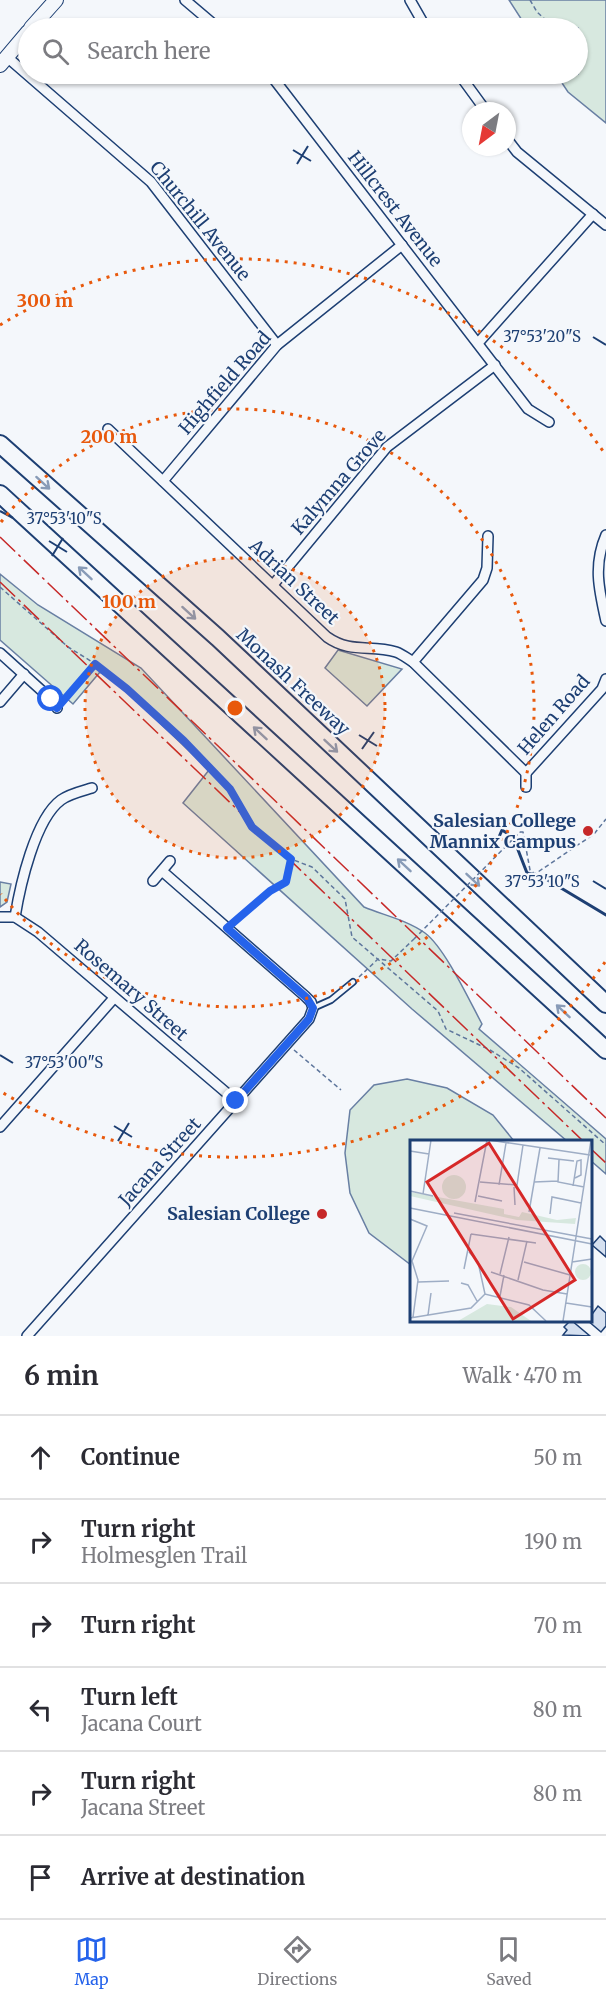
<!DOCTYPE html>
<html lang="en">
<head>
<meta charset="utf-8">
<style>
  body { margin:0; font-family:Merriweather,serif; background:#f2f2f3; color:#2b2b33 }
  .compass { position:absolute; left:462px; top:102px; width:54px; height:54px; border-radius:50%; background:#fff; box-shadow:0 2px 4px #0004; rotate:212deg }
  .stop { position:absolute; width:18px; height:18px; margin:-14px; border:4px solid #2563eb; border-radius:50%; background:#fff }
  .stop.end { background:#2563eb; border-color:#fff; box-shadow:0 2px 6px #0008 }
  .list { margin:0; padding:0; list-style:none }
  h2 { display:flex; justify-content:space-between; align-items:center; height:78px; margin:0; padding:0 24px; font-size:26px }
  h2 small { font-size:20px; font-weight:400; color:#7c7c81 }
  .list li { display:grid; grid-template-columns:39px 1fr auto; gap:18px; align-items:center; box-sizing:border-box; height:84px; padding:0 24px; border-top:2px solid #e1e1e2 }
  .list b { display:block; font-size:22px; white-space:nowrap }
  .list p { margin:0; font-size:20px; white-space:nowrap; color:#7c7c81 }
  .list em { font-size:20px; font-style:normal; color:#7c7c81 }
  .icon { flex:none; width:33px; height:33px; fill:none; stroke:currentColor; stroke-width:2; stroke-linecap:round; stroke-linejoin:round }
  .map { position:relative; flex:none; width:606px; height:1336px; overflow:hidden }
  .search { position:absolute; background:#fff; box-shadow:0 2px 4px #0004; left:18px; right:18px; top:18px; height:66px; display:flex; align-items:center; gap:15px; box-sizing:border-box; padding:0 21px; border-radius:33px; color:#7c7c81; font-size:22px }
  .sheet { height:582px; background:#fff }
  nav { display:flex; justify-content:space-around; align-items:center; box-sizing:border-box; height:84px; border-top:2px solid #e1e1e2; background:#fff; font-size:16px; color:#7c7c81 }
  nav a { display:grid; justify-items:center; gap:3px }
  nav .on { color:#2563eb }
  .map>svg:first-child { display:block }
  .green { fill:#d7e8df; stroke:#687fa3; stroke-width:1.5 }
  .building { fill:#d5e0f0; stroke:#1d3f73; stroke-width:1.5 }
  .lines { fill:none; stroke-linecap:round; stroke-linejoin:round }
  .service-casing { stroke:#1d3f73; stroke-width:8 }
  .minor-casing { stroke:#1d3f73; stroke-width:12 }
  .primary-casing { stroke:#1d3f73; stroke-width:16 }
  .motorway-casing { stroke:#1d3f73; stroke-width:20 }
  .path { stroke:#5e769c; stroke-width:1.5; stroke-dasharray:4.5 3; stroke-linecap:butt }
  .service { stroke:#f4f7fb; stroke-width:4.5 }
  .minor { stroke:#f4f7fb; stroke-width:9 }
  .primary { stroke:#f4f7fb; stroke-width:14 }
  .motorway { stroke:#f4f7fb; stroke-width:16 }
  .path-bridge { stroke:#5e769c; stroke-width:1.5; stroke-dasharray:4.5 3; stroke-linecap:butt }
  .wall { stroke:#1d3f73; stroke-width:3 }
  .power { stroke:#c62828; stroke-width:1.5; stroke-dasharray:21 4.5 3 4.5; stroke-linecap:butt }
  .oneway { stroke:#889bb7 }
  .route { stroke:#2563eb; stroke-width:8 }
  .ticks { fill:none; stroke:#1d3f73; stroke-width:2 }
  .ring { fill:none; stroke:#e8590c; stroke-width:3; stroke-dasharray:3 6 }
  .poi-dot { fill:#c62828; stroke:#f4f7fb; stroke-width:2 }
  .labels { text-anchor:middle; stroke-width:4.5; stroke-linejoin:round; paint-order:stroke }
  .street-label { font-size:18px; fill:#1d3f73; stroke:#f4f7fb }
  .poi-label { font-size:18px; font-weight:bold; fill:#1d3f73; stroke:#f4f7fb; text-anchor:end }
  .inset-road { fill:none; stroke:#9eadc5; stroke-width:1.5 }
  .view { fill:#d62828; fill-opacity:0.15; stroke:#d62828; stroke-width:3 }
  .inset-edge { fill:none; stroke:#1d3f73; stroke-width:3 }
  .ticks-label { font-size:15px; text-anchor:middle; fill:#1d3f73; stroke:#f4f7fb; stroke-width:4.5; stroke-linejoin:round; paint-order:stroke }
  .centre { fill:#e8590c; stroke:#f4f7fb; stroke-width:3 }
  .ring-label { font-size:18px; text-anchor:middle; font-weight:bold; fill:#e8590c; stroke:#f4f7fb; stroke-width:4.5; stroke-linejoin:round; paint-order:stroke }
</style>
</head>
<body>
<div class="map">
<svg width="606" height="1336" viewBox="0 0 606 1336">
  <rect width="100%" height="100%" fill="#f4f7fb"/>
  <g class="green">
    <polygon points="509,0 606,0 606,123 568,92 556,74 578,74 578,28 527,28"/>
    <path d="M0,574l38,31 103,63 223,239c19,8 43,13 61,26 20,15 44,67 57,91l-3,5 127,110v35l-16,-14v-19h-23l-155,-132 -229,-206 26,-33 -93,-89 -16,-9 -27,32 -73,-64z"/>
    <polygon points="338,650 402,669 367,706 325,668"/>
    <polygon points="0,882 11,884 7,902 0,907"/>
    <polygon points="407,1079 447,1088 493,1115 514,1141 411,1141 411,1265 369,1233 350,1193 345,1153 350,1110 374,1085"/>
  </g>
  <g class="building">
    <polygon points="600,1236 606,1242 606,1257 592,1245"/>
    <polygon points="598,1306 606,1313 606,1326 601,1332 587,1320 590,1320 590,1317"/>
    <polygon points="571,1320 590,1336 563,1335 567,1330 564,1327"/>
  </g>
  <g class="lines">
    <defs>
      <polyline id="service" points="313,1008 331,1000 353,982"/>
      <g id="minor">
        <polyline points="185,0 218,28"/>
        <polyline points="410,0 426,28"/>
        <polyline points="7,57 151,182 277,345"/>
        <polyline points="270,74 528,409 549,422"/>
        <polyline points="459,74 486,111"/>
        <polyline points="507,139 517,152 606,225"/>
        <polyline points="478,343 593,214"/>
        <path d="M108,429l219,208c24,17 44,7 69,15 6,2 12,7 17,10l113,111"/>
        <polyline points="163,481 277,345 402,245"/>
        <path d="M606,535c-13,30 -7,55 0,86"/>
        <polyline points="273,585 387,447 495,365"/>
        <polyline points="0,653 51,699 57,708"/>
        <polyline points="413,662 483,580 487,568 488,536"/>
        <polyline points="0,702 24,674"/>
        <polyline points="526,773 602,689 606,679"/>
        <polyline points="526,773 526,787"/>
        <polyline points="153,881 170,861"/>
        <polyline points="0,917 15,917 38,932 236,1101"/>
        <path d="M15,917c5,-31 20,-98 46,-117 8,-6 21,-9 31,-12"/>
        <polyline points="0,1127 114,998"/>
        <polyline points="27,1336 309,1019 313,1008 311,1002 305,996 162,871"/>
      </g>
      <g id="primary">
        <polyline points="31,28 56,0"/>
        <polyline points="0,65 28,32"/>
      </g>
      <g id="motorway">
        <polyline points="0,444 218,638 606,1004"/>
        <polyline points="0,494 606,1050"/>
      </g>
    </defs>
    <use href="#service" class="service-casing"/>
    <use href="#minor" class="minor-casing"/>
    <use href="#primary" class="primary-casing"/>
    <use href="#motorway" class="motorway-casing"/>
    <g class="path">
      <polyline points="530,0 537,12 550,24"/>
      <polyline points="0,587 68,647 94,663 127,689 184,741 229,789 252,827 291,859 312,867 345,899 352,937 438,1011 446,1029 490,1050 519,1068 606,1145"/>
      <polyline points="65,700 95,665"/>
      <polyline points="520,832 523,832 530,870 535,874 594,834 606,819"/>
      <polyline points="234,923 270,891 286,882 291,860"/>
      <polyline points="359,977 378,959 391,961 414,939"/>
      <polyline points="294,1050 341,1090"/>
    </g>
    <use href="#service" class="service"/>
    <use href="#minor" class="minor"/>
    <use href="#primary" class="primary"/>
    <use href="#motorway" class="motorway"/>
    <polyline class="path-bridge" points="414,939 520,832"/>
    <polyline class="wall" points="499,837 502,830 513,837 527,873 541,876 606,915"/>
    <g class="power">
      <polyline points="0,537 606,1118"/>
      <polyline points="0,582 583,1141"/>
      <polyline points="590,1148 606,1163"/>
    </g>
  </g>
  <defs><path id="oneway-shaft" d="M-6 0H5M1.5-3L5.5 0L1.5 3" fill="none" stroke-width="1.6" stroke-linecap="round" stroke-linejoin="round" transform="scale(1.5)"/></defs>
  <g class="oneway">
    <use href="#oneway-shaft" transform="translate(43 483) rotate(42)"/>
    <use href="#oneway-shaft" transform="translate(85 573) rotate(-137)"/>
    <use href="#oneway-shaft" transform="translate(189 613) rotate(42)"/>
    <use href="#oneway-shaft" transform="translate(260 733) rotate(-137)"/>
    <use href="#oneway-shaft" transform="translate(331 746) rotate(43)"/>
    <use href="#oneway-shaft" transform="translate(404 865) rotate(-137)"/>
    <use href="#oneway-shaft" transform="translate(473 880) rotate(43)"/>
    <use href="#oneway-shaft" transform="translate(563 1011) rotate(-137)"/>
  </g>
  <g class="lines">
    <polyline class="route" points="51,699 57,708 95,664 127,689 184,741 230,789 252,827 291,859 286,882 270,891 227,928 307,998 313,1008 309,1019 236,1101"/>
  </g>
  <path class="ticks" d="M293,150l18,11M297,164l11,-18M593,337l13,8M0,511l13,7M49,541l18,11M52,556l11,-18M359,735l18,11M362,749l12,-17M593,881l13,8M0,1055l13,8M114,1126l18,11M118,1141l11,-18"/>
  <circle cx="235" cy="708" r="150" fill="#e8590c" fill-opacity=".12"/>
  <g class="ring">
    <circle cx="235" cy="708" r="150"/>
    <path d="M1 522A299 299 0 1 1 1 894"/>
    <path d="M605 962A449 449 0 0 1 0 1091M0 325A449 449 0 0 1 605 454"/>
  </g>
  <g class="poi-dot">
    <circle cx="588" cy="831" r="6"/>
    <circle cx="322" cy="1214" r="6"/>
  </g>
  <g class="labels">
    <g class="street-label">
      <text transform="translate(395 209) rotate(52)" y="6">Hillcrest Avenue</text>
      <text transform="translate(200 221) rotate(51)" y="6">Churchill Avenue</text>
      <text transform="translate(225 383) rotate(-49)" y="6">Highfield Road</text>
      <text transform="translate(339 482) rotate(-49)" y="6">Kalymna Grove</text>
      <text transform="translate(294 582) rotate(43)" y="6">Adrian Street</text>
      <text transform="translate(293 682) rotate(43)" y="6">Monash Freeway</text>
      <text transform="translate(554 715) rotate(-49)" y="6">Helen Road</text>
      <text transform="translate(131 990) rotate(41)" y="6">Rosemary Street</text>
      <text transform="translate(160 1162) rotate(-48)" y="6">Jacana Street</text>
    </g>
    <g class="poi-label">
      <text x="576" y="827">Salesian College<tspan x="576" dy="21">Mannix Campus</tspan></text>
      <text x="310" y="1220">Salesian College</text>
    </g>
  </g>
  <g transform="translate(410 1140)">
    <rect width="182" height="182" fill="#f4f7fb"/>
    <path d="M32 47a12 12 0 1 1 24 0a12 12 0 1 1-24 0ZM0,52l94,17v5l15,3 3,-5 35,8 19,-2 -1,6 -58,-4 -107,-24zM165 132a8 8 0 1 1 16 0a8 8 0 1 1-16 0ZM77,164l24,3 20,14h-73z" fill="#d7e8df"/>
    <path class="inset-road" d="M79,0l101,15M0,11l19,3M138,18l26,3M149,20l-1,22 26,5M70,42l37,3 6,-40M124,42l24,-1M89,45l7,-42M163,46l4,-25 4,-1v15l-6,3M104,47l1,18M0,51l23,5M13,54l8,-54M68,56l24,5M65,62l12,-62M0,68l182,36M119,72l11,-64M44,73l138,26M140,74l2,-17 29,6M0,79l17,7 -15,35 6,19 -5,37M61,94l65,9M59,112l9,10 7,32M114,122l46,13M162,122l20,-3M54,129l7,-35M81,132l52,18 24,4M90,134l9,-37M108,140l9,-39M8,142l31,-1M51,143l7,2 9,16M90,156l4,-21M156,163l26,4M18,175l3,-22M0,178l61,-10 14,-14 44,11 17,16M153,181l28,-181"/>
    <path class="view" d="M79,3l86,137 -62,39 -86,-137z"/>
    <rect width="182" height="182" class="inset-edge"/>
  </g>
  <g class="ticks-label">
    <text x="542" y="342">37°53'20"S</text>
    <text x="64" y="524">37°53'10"S</text>
    <text x="542" y="887">37°53'10"S</text>
    <text x="64" y="1068">37°53'00"S</text>
  </g>
  <circle cx="235" cy="708" r="9" class="centre"/>
  <g class="ring-label">
    <text x="45" y="307">300 m</text>
    <text x="109" y="443">200 m</text>
    <text x="129" y="608">100 m</text>
  </g>
</svg>
<svg class="compass" viewBox="-18 -18 36 36"><path d="M0-13l5 13h-10z" fill="#e53935"/><path d="M0 13l5-13h-10z" fill="#7c7c81"/></svg>
<div class="stop" style="left:51px;top:699px"></div>
<div class="stop end" style="left:236px;top:1101px"></div>
<div class="search"><svg class="icon" aria-label="search" viewBox="0 0 24 24"><circle cx="10" cy="10" r="6"/><path d="M15 15l6 6"/></svg>Search here</div>
</div>
<section class="sheet">
<h2>6 min<small>Walk · 470 m</small></h2>
<ul class="list">
<li><svg class="icon" aria-label="ahead" viewBox="0 0 24 24"><path d="M12 20V5M6 11l6-6 6 6"/></svg><div><b>Continue</b></div><em>50 m</em></li>
<li><svg class="icon" aria-label="right" viewBox="0 0 24 24"><path d="M7 20v-9h11M14 6l5 5-5 5"/></svg><div><b>Turn right</b><p>Holmesglen Trail</p></div><em>190 m</em></li>
<li><svg class="icon" aria-label="right" viewBox="0 0 24 24"><path d="M7 20v-9h11M14 6l5 5-5 5"/></svg><div><b>Turn right</b></div><em>70 m</em></li>
<li><svg class="icon" aria-label="left" viewBox="0 0 24 24"><path d="M17 20v-9H6M10 6l-5 5 5 5"/></svg><div><b>Turn left</b><p>Jacana Court</p></div><em>80 m</em></li>
<li><svg class="icon" aria-label="right" viewBox="0 0 24 24"><path d="M7 20v-9h11M14 6l5 5-5 5"/></svg><div><b>Turn right</b><p>Jacana Street</p></div><em>80 m</em></li>
<li><svg class="icon" aria-label="arrive" viewBox="0 0 24 24"><path d="M6 21V4h12l-3 4 3 4H6"/></svg><div><b>Arrive at destination</b></div></li>
</ul>
</section>
<nav>
<a class="on"><svg class="icon" aria-label="map" viewBox="0 0 24 24"><path d="M3 6l6-2 6 2 6-2v14l-6 2-6-2-6 2zM9 4v14M15 6v14"/></svg>Map</a>
<a><svg class="icon" aria-label="directions" viewBox="0 0 24 24"><path d="M12 3l9 9-9 9-9-9zM9 14v-3h6M13 9l2 2-2 2"/></svg>Directions</a>
<a><svg class="icon" aria-label="saved" viewBox="0 0 24 24"><path d="M7 4h10v16l-5-4-5 4z"/></svg>Saved</a>
</nav>
</body>
</html>
